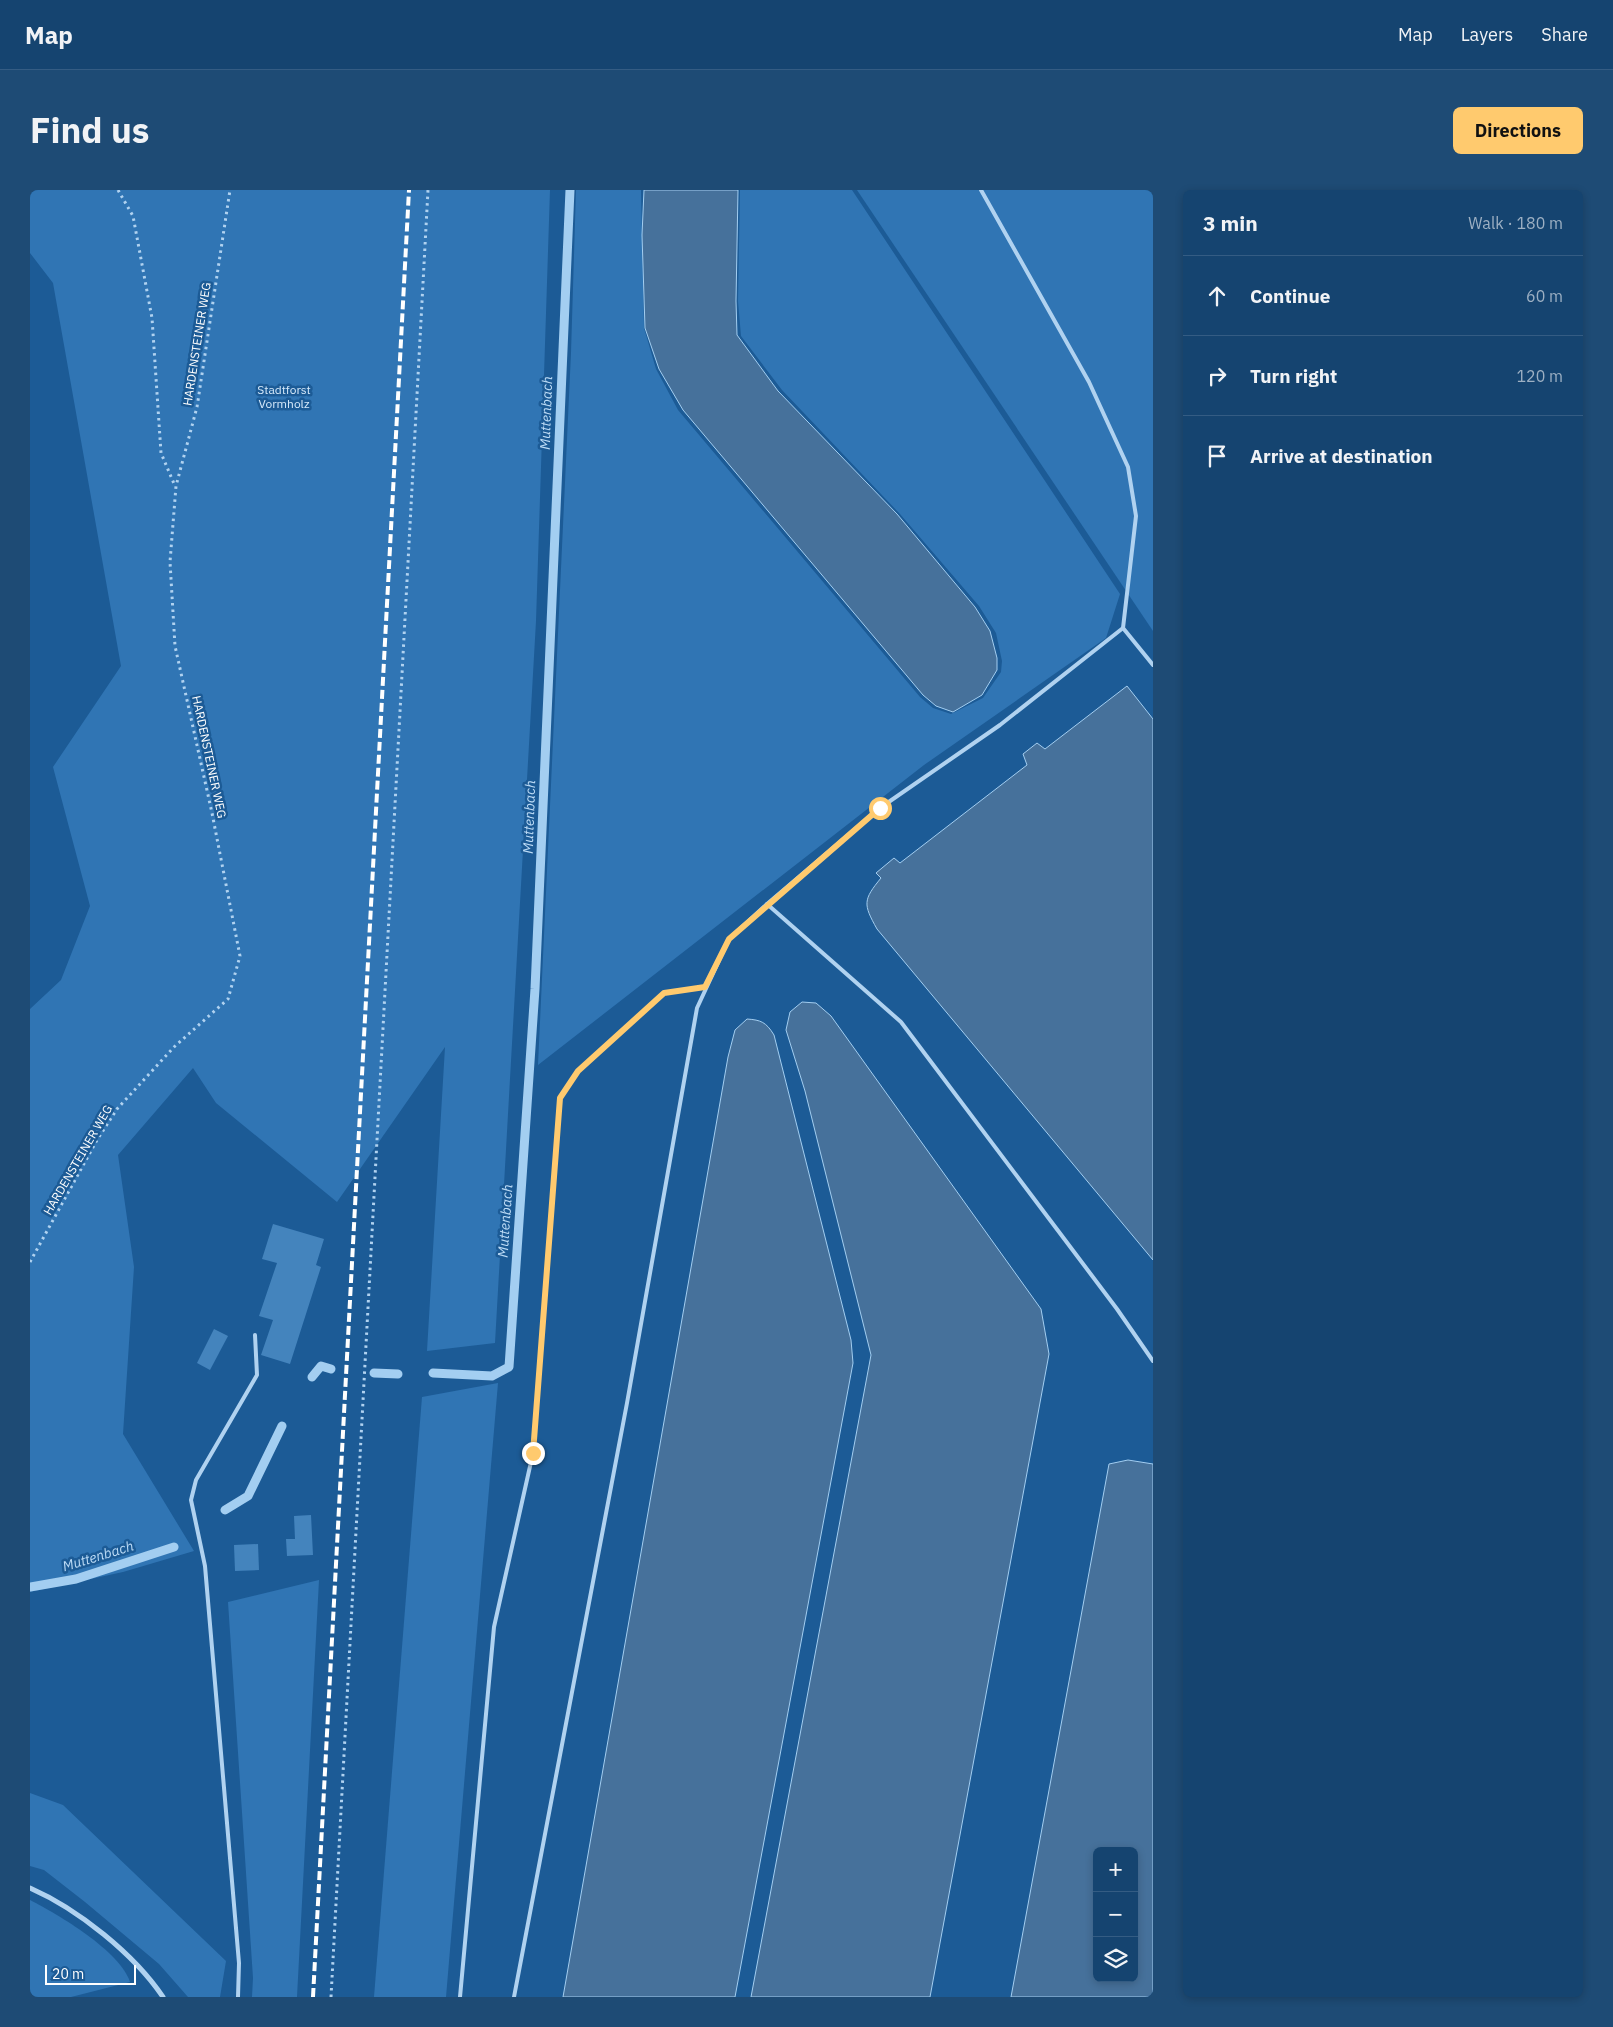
<!DOCTYPE html>
<html lang="en">
<head>
<meta charset="utf-8">
<style>
  body { margin:0; font-family:"IBM Plex Sans",sans-serif; background:#1e4b75; color:#f1f3f6 }
  .controls { position:absolute; right:15px; bottom:15px; display:grid; overflow:hidden; border-radius:8px; box-shadow:0 2px 8px #0003 }
  .controls button { width:45px; height:45px; display:grid; place-items:center; padding:0; border:0; border-bottom:1px solid #345c83; background:#154470; color:#f1f3f6; font:25px sans-serif }
  .scale { position:absolute; left:15px; bottom:12px; width:91px; box-sizing:border-box; padding-left:5px; border:2px solid #fff; border-top:0; font-size:14px; line-height:18px; white-space:nowrap; color:#fff; -webkit-text-stroke:4px #1c5b96; paint-order:stroke }
  .stop { position:absolute; width:15px; height:15px; margin:-11px; border:4px solid #ffca6e; border-radius:50%; background:#fff }
  .stop.end { background:#ffca6e; border-color:#fff; box-shadow:0 1px 5px #0008 }
  .list { margin:0; padding:0; list-style:none }
  h2 { display:flex; justify-content:space-between; align-items:center; height:65px; margin:0; padding:0 20px; font-size:21px }
  h2 small { font-size:16px; font-weight:400; color:#9db0c3 }
  .list li { display:grid; grid-template-columns:32px 1fr auto; gap:15px; align-items:center; box-sizing:border-box; height:80px; padding:0 20px; border-top:1px solid #345c83 }
  .list b { display:block; font-size:19px; white-space:nowrap }
  .list em { font-size:16px; font-style:normal; color:#9db0c3 }
  .icon { flex:none; width:28px; height:28px; fill:none; stroke:currentColor; stroke-width:2; stroke-linecap:round; stroke-linejoin:round }
  .map { position:relative; flex:none; width:1123px; height:1807px; overflow:hidden; border-radius:8px }
  header { display:flex; align-items:center; gap:30px; box-sizing:border-box; height:70px; padding:0 25px; background:#154470; border-bottom:1px solid #345c83 }
  header strong { font-size:24px }
  nav { display:flex; gap:28px; margin-inline-start:auto; font-size:18px }
  .intro { display:flex; align-items:center; justify-content:space-between; box-sizing:border-box; height:120px; padding:0 30px }
  h1 { margin:0; font-size:35px }
  .button { padding:12px 22px; border-radius:8px; background:#ffca6e; color:#111; font-size:18px; font-weight:700 }
  main { display:flex; gap:30px; padding:0 30px }
  aside { flex:1; background:#154470; border-radius:8px; box-shadow:0 2px 8px #0003 }
  .map>svg:first-child { display:block }
  .green { fill:#3075b4 }
  .water { fill:#46719b; stroke:#a3cef1; fill-rule:evenodd }
  .lines { fill:none; stroke-linecap:round; stroke-linejoin:round }
  .stream { stroke:#a3cef1; stroke-width:9 }
  .building { fill:#4484bd }
  .path { stroke:#b0d2f0; stroke-width:3; stroke-dasharray:2.5 4; stroke-linecap:butt }
  .service { stroke:#b0d2f0; stroke-width:4 }
  .minor { stroke:#b0d2f0; stroke-width:5 }
  .rail { stroke:#fff; stroke-width:4; stroke-dasharray:9 4; stroke-linecap:butt }
  .route { stroke:#ffca6e; stroke-width:6 }
  .labels { text-anchor:middle; stroke-width:5; stroke-linejoin:round; paint-order:stroke }
  .street-label { font-size:12px; fill:#fff; stroke:#1c5b96 }
  .park-label { font-size:12px; fill:#d6eafb; stroke:#1c5b96 }
  .water-label { font-size:14px; font-style:italic; fill:#bcdbf6; stroke:#1c5b96 }
</style>
</head>
<body>
<header>
<strong>Map</strong>
<nav><a>Map</a><a>Layers</a><a>Share</a></nav>
</header>
<div class="intro"><h1>Find us</h1><a class="button">Directions</a></div>
<main>
<div class="map">
<svg width="1123" height="1807" viewBox="0 0 1123 1807">
  <rect width="100%" height="100%" fill="#1c5b96"/>
  <g class="green">
    <polygon points="0,0 520,0 506,431 465,1153 397,1161 415,857 307,1012 186,913 163,878 88,965 104,1077 93,1244 164,1361 93,1382 0,1402 0,819 31,790 60,716 23,577 91,476 23,93 0,63"/>
    <polygon points="546,0 611,0 614,138 626,179 648,220 890,507 903,518 921,524 953,508 971,482 972,471 966,443 949,416 870,324 752,200 711,146 708,111 710,0 822,0 1090,404 1076,448 894,575 508,875 541,163"/>
    <polygon points="827,0 1123,0 1123,441"/>
    <polygon points="468,1193 416,1807 344,1807 392,1207"/>
    <polygon points="289,1390 267,1807 222,1807 223,1788 198,1412"/>
    <polygon points="0,1603 33,1615 196,1771 190,1807 158,1807 129,1774 55,1712 14,1680 0,1676"/>
    <path d="M0,1710c29,15 90,51 100,82l-59,15h-41z"/>
  </g>
  <g class="water">
    <polygon points="614,0 708,0 706,111 707,145 748,201 867,324 945,417 960,441 967,468 967,480 952,505 923,522 906,516 893,505 653,220 629,179 615,138 612,45"/>
    <path d="M1097,496l26,33v541l-276,-331c-14,-25 -14,-29 4,-51l-5,-5 18,-15 6,5 127,-98 -4,-11 14,-11 8,6z"/>
    <polygon points="772,812 786,813 801,826 1011,1119 1019,1164 900,1807 721,1807 841,1165 775,901 756,840 760,822"/>
    <path d="M717,829c14,1 19,3 27,16l77,305 2,23 -118,634h-172l165,-940 7,-27z"/>
    <path d="M1098,1270l25,4v533h-142l98,-533zM1067,1661h37v127h-37z"/>
  </g>
  <g class="lines">
    <g class="stream">
      <polyline points="344,1183 368,1184"/>
      <polyline points="403,1183 462,1186 479,1177 505,799 540,0"/>
      <polyline points="282,1187 291,1176 301,1179"/>
      <polyline points="195,1320 218,1306 252,1236"/>
      <polyline points="0,1397 46,1389 144,1357"/>
    </g>
  </g>
  <g class="building">
    <polygon points="243,1034 294,1049 286,1075 291,1077 260,1174 231,1165 243,1130 229,1126 247,1073 232,1069"/>
    <polygon points="184,1139 198,1146 180,1180 167,1173"/>
    <polygon points="281,1325 283,1365 257,1366 256,1349 265,1349 264,1326"/>
    <polygon points="228,1354 229,1380 205,1381 204,1355"/>
  </g>
  <g class="lines">
    <g class="path">
      <polyline points="88,0 103,26 122,128 131,263 145,296"/>
      <polyline points="0,1072 67,950 87,919 144,857 198,809 210,766 182,623 145,456 140,372 146,296 167,217 200,0"/>
      <polyline points="301,1807 398,0"/>
    </g>
    <g class="service">
      <polyline points="951,0 1059,192 1098,277 1106,326 1093,438 1123,475"/>
      <polyline points="737,714 871,832 1087,1119 1123,1171"/>
      <polyline points="208,1807 209,1773 175,1376 161,1310 166,1290 227,1185 225,1145"/>
      <polyline points="430,1807 464,1437 503,1263 530,908 548,881 634,803 675,797"/>
      <polyline points="484,1807 597,1213 667,818 699,749 737,714 850,618 970,535 1093,438"/>
    </g>
    <path class="minor" d="M0,1698c48,21 104,66 133,109"/>
    <polyline class="rail" points="283,1807 379,0"/>
  </g>
  <g class="lines">
    <polyline class="route" points="503,1263 530,908 548,881 634,803 675,797 699,749 850,618"/>
  </g>
  <g class="labels">
    <g class="street-label">
      <text transform="translate(167 154) rotate(-81)" y="4">HARDENSTEINER WEG</text>
      <text transform="translate(179 567) rotate(78)" y="4">HARDENSTEINER WEG</text>
      <text transform="translate(48 970) rotate(-60)" y="4">HARDENSTEINER WEG</text>
    </g>
    <g class="park-label">
      <text x="254" y="204">Stadtforst<tspan x="254" dy="14">Vormholz</tspan></text>
    </g>
    <g class="water-label">
      <text transform="translate(516 223) rotate(-88)" y="5">Muttenbach</text>
      <text transform="translate(499 627) rotate(-88)" y="5">Muttenbach</text>
      <text transform="translate(475 1031) rotate(-86)" y="5">Muttenbach</text>
      <text transform="translate(68 1366) rotate(-17)" y="5">Muttenbach</text>
    </g>
  </g>
</svg>
<div class="controls">
<button>+</button>
<button>−</button>
<button><svg class="icon" aria-label="layers" viewBox="0 0 24 24"><path d="M12 4l9 5-9 5-9-5zM3 14l9 5 9-5"/></svg></button>
</div>
<div class="scale">20 m</div>
<div class="stop" style="left:850px;top:618px"></div>
<div class="stop end" style="left:503px;top:1263px"></div>
</div>
<aside>
<h2>3 min<small>Walk · 180 m</small></h2>
<ul class="list">
<li><svg class="icon" aria-label="ahead" viewBox="0 0 24 24"><path d="M12 20V5M6 11l6-6 6 6"/></svg><div><b>Continue</b></div><em>60 m</em></li>
<li><svg class="icon" aria-label="right" viewBox="0 0 24 24"><path d="M7 20v-9h11M14 6l5 5-5 5"/></svg><div><b>Turn right</b></div><em>120 m</em></li>
<li><svg class="icon" aria-label="arrive" viewBox="0 0 24 24"><path d="M6 21V4h12l-3 4 3 4H6"/></svg><div><b>Arrive at destination</b></div></li>
</ul>
</aside>
</main>
</body>
</html>
